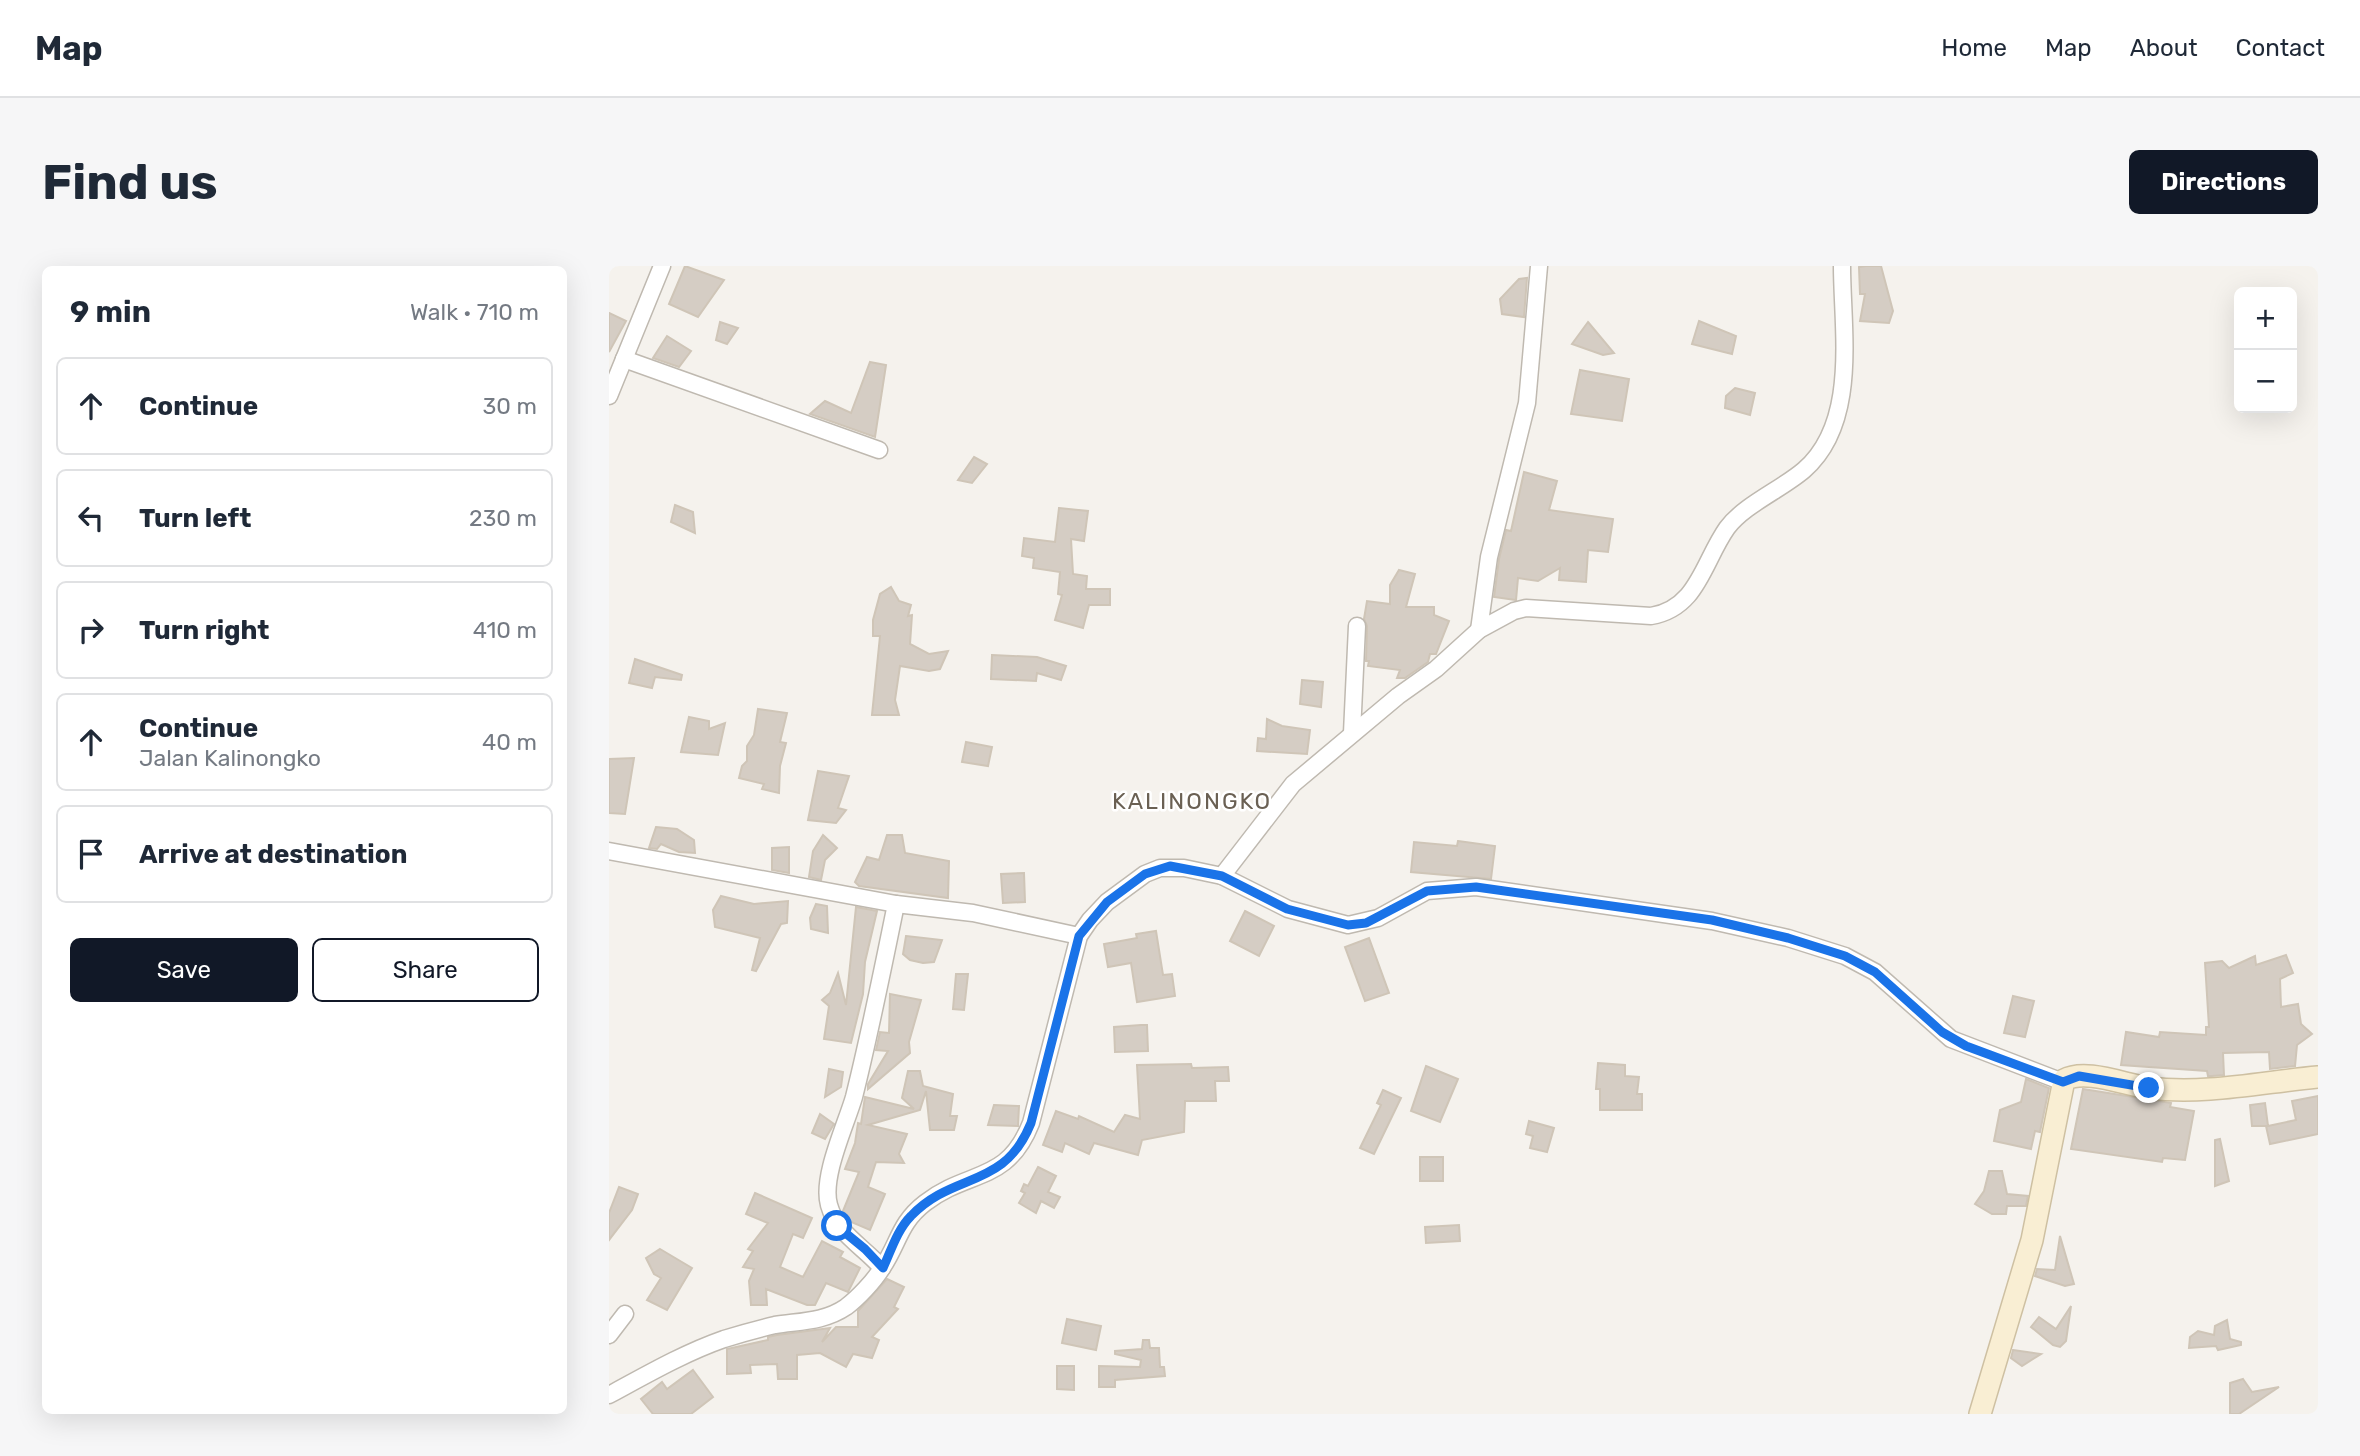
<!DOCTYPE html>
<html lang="en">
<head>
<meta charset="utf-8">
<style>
  body { margin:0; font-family:Rubik,sans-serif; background:#f6f6f7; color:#1f2937 }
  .controls { position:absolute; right:21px; top:21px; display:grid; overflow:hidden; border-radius:10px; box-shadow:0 7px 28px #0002 }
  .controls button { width:63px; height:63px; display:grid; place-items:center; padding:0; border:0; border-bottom:2px solid #e0e1e3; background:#fff; color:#1f2937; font:35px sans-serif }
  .stop { position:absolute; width:21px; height:21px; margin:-16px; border:5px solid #1a73e8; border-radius:50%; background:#fff }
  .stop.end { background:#1a73e8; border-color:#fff; box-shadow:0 2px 7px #0008 }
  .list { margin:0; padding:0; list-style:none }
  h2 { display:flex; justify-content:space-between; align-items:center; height:91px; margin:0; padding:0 28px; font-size:30px }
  h2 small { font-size:23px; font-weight:400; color:#747a83 }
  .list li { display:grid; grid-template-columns:46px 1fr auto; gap:21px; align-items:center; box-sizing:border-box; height:98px; margin:0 14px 14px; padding:0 14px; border:2px solid #e0e1e3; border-radius:10px }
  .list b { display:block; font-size:26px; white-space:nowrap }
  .list p { margin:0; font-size:23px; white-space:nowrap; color:#747a83 }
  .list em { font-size:23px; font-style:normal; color:#747a83 }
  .actions { display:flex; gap:14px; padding:21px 28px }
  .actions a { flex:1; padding:16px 0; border:2px solid #111827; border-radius:10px; text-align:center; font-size:24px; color:#111827 }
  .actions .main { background:#111827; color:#fff }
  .icon { flex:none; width:38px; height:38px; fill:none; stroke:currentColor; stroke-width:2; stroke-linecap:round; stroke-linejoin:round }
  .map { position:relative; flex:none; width:1709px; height:1148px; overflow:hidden; border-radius:10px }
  header { display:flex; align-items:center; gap:42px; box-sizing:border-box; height:98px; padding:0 35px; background:#fff; border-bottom:2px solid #e0e1e3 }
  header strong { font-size:33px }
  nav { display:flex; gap:38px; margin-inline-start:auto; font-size:24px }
  .intro { display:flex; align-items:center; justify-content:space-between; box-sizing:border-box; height:168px; padding:0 42px }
  h1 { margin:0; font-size:49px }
  .button { padding:18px 32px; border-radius:10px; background:#111827; color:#fff; font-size:24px; font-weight:700 }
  main { display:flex; gap:42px; padding:0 42px }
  aside { flex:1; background:#fff; border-radius:10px; box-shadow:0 7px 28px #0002 }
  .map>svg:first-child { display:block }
  .building { fill:#d5cdc4; stroke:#cfc5b7; stroke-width:2 }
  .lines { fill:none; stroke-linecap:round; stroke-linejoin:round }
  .street-casing { stroke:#bfb9b0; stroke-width:19 }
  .secondary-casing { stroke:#cec0a2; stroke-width:24 }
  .street { stroke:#fff; stroke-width:16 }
  .secondary { stroke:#f9eed3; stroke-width:21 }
  .route { stroke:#1a73e8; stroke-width:9 }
  .labels { text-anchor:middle; stroke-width:5; stroke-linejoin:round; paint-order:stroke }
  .quarter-label { font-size:23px; letter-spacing:2px; fill:#6a6053; stroke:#fff }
</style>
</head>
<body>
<header>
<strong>Map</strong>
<nav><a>Home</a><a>Map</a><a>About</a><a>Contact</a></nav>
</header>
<div class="intro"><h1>Find us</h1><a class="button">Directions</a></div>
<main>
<aside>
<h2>9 min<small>Walk · 710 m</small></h2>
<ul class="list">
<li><svg class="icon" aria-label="ahead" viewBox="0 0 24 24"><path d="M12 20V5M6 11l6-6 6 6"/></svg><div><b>Continue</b></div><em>30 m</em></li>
<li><svg class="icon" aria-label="left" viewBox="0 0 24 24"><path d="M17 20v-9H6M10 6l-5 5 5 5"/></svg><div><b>Turn left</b></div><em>230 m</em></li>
<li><svg class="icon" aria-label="right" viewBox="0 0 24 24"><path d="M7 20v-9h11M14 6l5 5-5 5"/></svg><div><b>Turn right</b></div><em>410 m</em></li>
<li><svg class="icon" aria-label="ahead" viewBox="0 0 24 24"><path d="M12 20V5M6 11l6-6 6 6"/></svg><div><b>Continue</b><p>Jalan Kalinongko</p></div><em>40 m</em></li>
<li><svg class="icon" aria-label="arrive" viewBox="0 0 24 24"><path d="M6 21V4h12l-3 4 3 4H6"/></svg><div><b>Arrive at destination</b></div></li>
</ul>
<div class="actions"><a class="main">Save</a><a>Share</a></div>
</aside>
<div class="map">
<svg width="1709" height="1148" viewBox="0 0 1709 1148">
  <rect width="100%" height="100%" fill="#f5f2ed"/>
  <g class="building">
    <polygon points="76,0 115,14 89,51 60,38"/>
    <polygon points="1257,0 1272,0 1284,45 1280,57 1251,55 1256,28 1251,28 1250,1"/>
    <polygon points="918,12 915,51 893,48 891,33 910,13"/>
    <polygon points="0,47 17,55 0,86"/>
    <polygon points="1090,55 1127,70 1123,88 1083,78"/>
    <polygon points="111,56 129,62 118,78 107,74"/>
    <polygon points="979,56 1005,87 994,89 963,78"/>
    <polygon points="58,70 82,85 70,101 44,92"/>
    <polygon points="261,96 277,99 266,171 201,148 216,135 242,147"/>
    <polygon points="971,104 1020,113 1013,155 962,148"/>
    <polygon points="1126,122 1146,127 1141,149 1116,142 1117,130"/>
    <polygon points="365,191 378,198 363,217 349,214"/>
    <polygon points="915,206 948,215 940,244 1004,253 999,286 979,284 977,316 950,314 951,302 929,315 909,312 907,334 885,331 890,293 897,264 902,265"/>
    <polygon points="66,239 84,246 86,267 62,256"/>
    <polygon points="450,242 479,245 475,275 462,273 464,308 478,310 477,323 501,323 501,339 480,339 474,362 446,354 453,329 449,328 451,306 424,302 425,292 413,290 415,272 446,276"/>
    <polygon points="790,304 806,308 797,341 825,341 825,349 840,355 827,388 821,388 819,396 796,412 788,412 791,404 759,400 760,395 757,395 758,360 755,353 758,335 781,338 781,319"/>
    <polygon points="282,321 290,335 302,339 299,350 303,349 301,378 320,388 339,385 331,403 320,405 291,400 286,434 290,449 263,449 271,370 264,370 264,354 271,328"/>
    <polygon points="383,389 428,391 457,400 452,414 428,407 427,415 382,413"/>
    <polygon points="26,393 73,409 72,414 46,411 43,422 20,417"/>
    <polygon points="693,414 714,416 712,441 691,438"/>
    <polygon points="149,443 178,447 171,476 177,477 171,500 170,527 153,523 155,518 130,512 133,500 138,495 138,480 145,469"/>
    <polygon points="80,451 100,455 100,463 116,457 109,489 72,486"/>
    <polygon points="658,453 673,460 701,464 698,488 648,485 649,472 657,473"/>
    <polygon points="357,476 383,481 379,500 353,496"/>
    <polygon points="25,492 16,548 0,547 0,493"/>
    <polygon points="209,505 240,510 229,542 237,544 227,557 199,554"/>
    <polygon points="47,561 68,563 85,574 86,587 70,586 52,578 48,583 40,582"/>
    <polygon points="214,569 228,582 216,594 212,614 200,611 204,585"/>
    <polygon points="278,569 293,569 296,587 340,595 339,632 250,620 246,616 258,591 270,594"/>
    <polygon points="849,575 886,580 882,613 802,606 805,576 848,580"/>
    <polygon points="180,581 180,607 163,604 163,582"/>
    <polygon points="415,607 416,636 394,637 392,608"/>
    <polygon points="112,630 145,638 179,635 178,657 172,658 147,705 143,704 151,672 106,661 104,644"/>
    <polygon points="207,638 218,640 219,667 202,663 201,652"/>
    <polygon points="247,641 268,645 256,696 254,728 242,777 215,773 220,740 213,734 221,727 229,707 237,739"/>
    <polygon points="636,645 665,660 650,690 621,675"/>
    <polygon points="547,665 554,709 563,708 566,730 528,736 522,697 499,701 495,678 528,672 527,668"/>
    <polygon points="297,670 333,674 325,696 314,697 301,694 294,688"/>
    <polygon points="760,672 780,727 756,735 736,681"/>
    <polygon points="1677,689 1684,707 1671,713 1672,741 1689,738 1692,758 1703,768 1688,779 1686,800 1661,803 1660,786 1614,787 1615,809 1603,810 1599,810 1598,805 1512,799 1517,766 1550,771 1551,766 1597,769 1597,761 1600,761 1596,697 1613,695 1620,702 1646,690 1647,699"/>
    <polygon points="347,708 359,708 355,744 344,743"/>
    <polygon points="281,728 312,734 300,776 301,787 259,823 259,818 279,785 267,784 271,766 280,767"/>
    <polygon points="1404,730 1425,735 1416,771 1395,767"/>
    <polygon points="532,759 538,759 539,785 506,786 505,761"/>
    <polygon points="989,797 1016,799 1016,810 1030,811 1028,828 1033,828 1033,844 991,844 991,823 987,823"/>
    <polygon points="582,798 583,802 619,801 620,815 606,815 607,835 576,835 575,866 533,874 529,889 485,877 480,888 456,877 453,886 434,879 447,845 469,853 470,850 505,866 516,849 531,853 528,799"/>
    <polygon points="817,800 849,813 831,856 802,845"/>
    <polygon points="220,803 234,806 232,821 216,831"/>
    <polygon points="299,805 311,805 314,820 344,828 341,850 348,850 345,864 321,864 317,825 311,844 259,859 298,868 290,888 295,897 267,896 259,921 276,928 261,964 240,955 234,945 250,906 236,903 246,877 249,857 252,858 256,831 305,843 293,832"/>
    <polygon points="1417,813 1440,822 1431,866 1426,865 1422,883 1385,875 1391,844 1412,836"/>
    <polygon points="1474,823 1562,837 1561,841 1585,845 1576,894 1554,892 1553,896 1462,883"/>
    <polygon points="774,824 792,832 765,888 751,882 772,839 768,837"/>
    <polygon points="1709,830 1709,868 1661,878 1657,860 1643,860 1641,839 1656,837 1659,860 1687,854 1683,835"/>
    <polygon points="385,839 410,840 409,860 379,859"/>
    <polygon points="211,848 225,858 216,873 203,867"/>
    <polygon points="920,855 945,862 938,886 921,882 924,870 917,868"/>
    <polygon points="1611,873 1620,915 1606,920 1606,874"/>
    <rect x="811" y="891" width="23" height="24"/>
    <polygon points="429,901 447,910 439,926 451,931 445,942 432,935 427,947 410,937 416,927 412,925 415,918 419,920"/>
    <polygon points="1380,905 1393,905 1398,928 1419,930 1417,940 1398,940 1397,948 1383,948 1366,938 1375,925"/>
    <polygon points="10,921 29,928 23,944 0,974 0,947"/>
    <polygon points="146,927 203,952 194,972 184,968 171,1001 194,1011 213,975 234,986 231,991 251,1002 239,1026 217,1017 206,1039 198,1039 157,1023 158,1039 142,1039 140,1015 145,1003 134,1001 144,985 139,983 159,957 137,948"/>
    <polygon points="850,959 851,975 817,977 816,961"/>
    <polygon points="1451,970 1465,1018 1456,1020 1426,1010 1428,1003 1446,1004"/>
    <polygon points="51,983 83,1002 58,1044 38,1034 52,1012 45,1008 37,992"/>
    <polygon points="278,1013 295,1021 285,1041 289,1043 263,1071 270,1074 263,1092 244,1088 237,1101 211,1087 188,1089 188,1113 169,1113 168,1098 141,1099 142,1107 118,1108 118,1083 159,1074 159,1071 168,1069 221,1062 213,1076 227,1061 249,1061 249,1045"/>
    <polygon points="1462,1040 1457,1075 1451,1081 1444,1079 1422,1061 1430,1051 1447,1063"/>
    <polygon points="458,1053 492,1060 487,1084 453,1077"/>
    <polygon points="1618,1054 1621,1073 1632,1076 1632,1079 1609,1084 1607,1080 1580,1082 1581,1071 1589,1065 1605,1069 1606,1060"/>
    <polygon points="534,1074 540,1074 541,1082 550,1082 551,1101 555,1101 556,1110 506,1114 506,1121 490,1121 490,1100 531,1101 532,1094 506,1088 506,1085 533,1083"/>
    <polygon points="1404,1084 1432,1088 1413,1100 1402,1092"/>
    <polygon points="448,1100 465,1100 465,1124 448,1123"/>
    <polygon points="84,1104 104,1131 82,1148 44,1148 32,1133 53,1116 58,1123"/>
    <polygon points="1634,1113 1643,1126 1670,1121 1630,1148 1621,1148 1621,1117"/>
  </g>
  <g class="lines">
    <defs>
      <g id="street">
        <polyline points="15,93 270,184"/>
        <polyline points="0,130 53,0"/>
        <polyline points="870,364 880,291 918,137 930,0"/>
        <polyline points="743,467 748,360"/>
        <polyline points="0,585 287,638 364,647 470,670"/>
        <polyline points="613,610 679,643 739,659 769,652 818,625 867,621 1103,655 1179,672 1236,690 1266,706 1342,773 1454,816"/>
        <path d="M273,1002c-19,-22 -45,-34 -53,-63 -8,-28 17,-80 25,-108 16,-64 29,-129 42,-193"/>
        <polyline points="0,1069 16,1048"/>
        <path d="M0,1129c37,-20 75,-42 115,-56 16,-5 34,-10 51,-14 25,-4 49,-3 71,-18 12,-9 28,-26 36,-39 17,-25 17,-45 43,-65 44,-34 82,-19 106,-80l48,-187 11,-16 17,-18 38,-28 15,-6h24l38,8 71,-92 105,-88 38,-27 43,-39 35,-19 12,-3 125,8c47,-8 52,-54 76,-88 17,-23 55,-39 77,-58 55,-48 38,-140 38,-204"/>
      </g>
      <path id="secondary" d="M1371,1148l52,-174 32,-160c22,-12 61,5 85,8 56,7 114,-6 169,-11"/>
    </defs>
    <use href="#street" class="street-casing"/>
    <use href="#secondary" class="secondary-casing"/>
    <use href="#street" class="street"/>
    <use href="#secondary" class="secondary"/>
  </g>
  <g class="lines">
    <path class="route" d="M228,960l28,23 18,19c8,-17 14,-38 28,-52 43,-45 93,-26 120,-93l48,-187 28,-34 38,-28 25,-8 52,10 65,33 61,16 18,-2 61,-32 49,-4 236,33 76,18 57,18 30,16 67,60 24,14 97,36 16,-6 70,12"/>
  </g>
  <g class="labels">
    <g class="quarter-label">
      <text x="583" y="543">KALINONGKO</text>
    </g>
  </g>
</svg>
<div class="controls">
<button>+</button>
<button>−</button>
</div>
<div class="stop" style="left:228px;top:960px"></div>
<div class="stop end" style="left:1540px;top:822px"></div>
</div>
</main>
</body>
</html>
